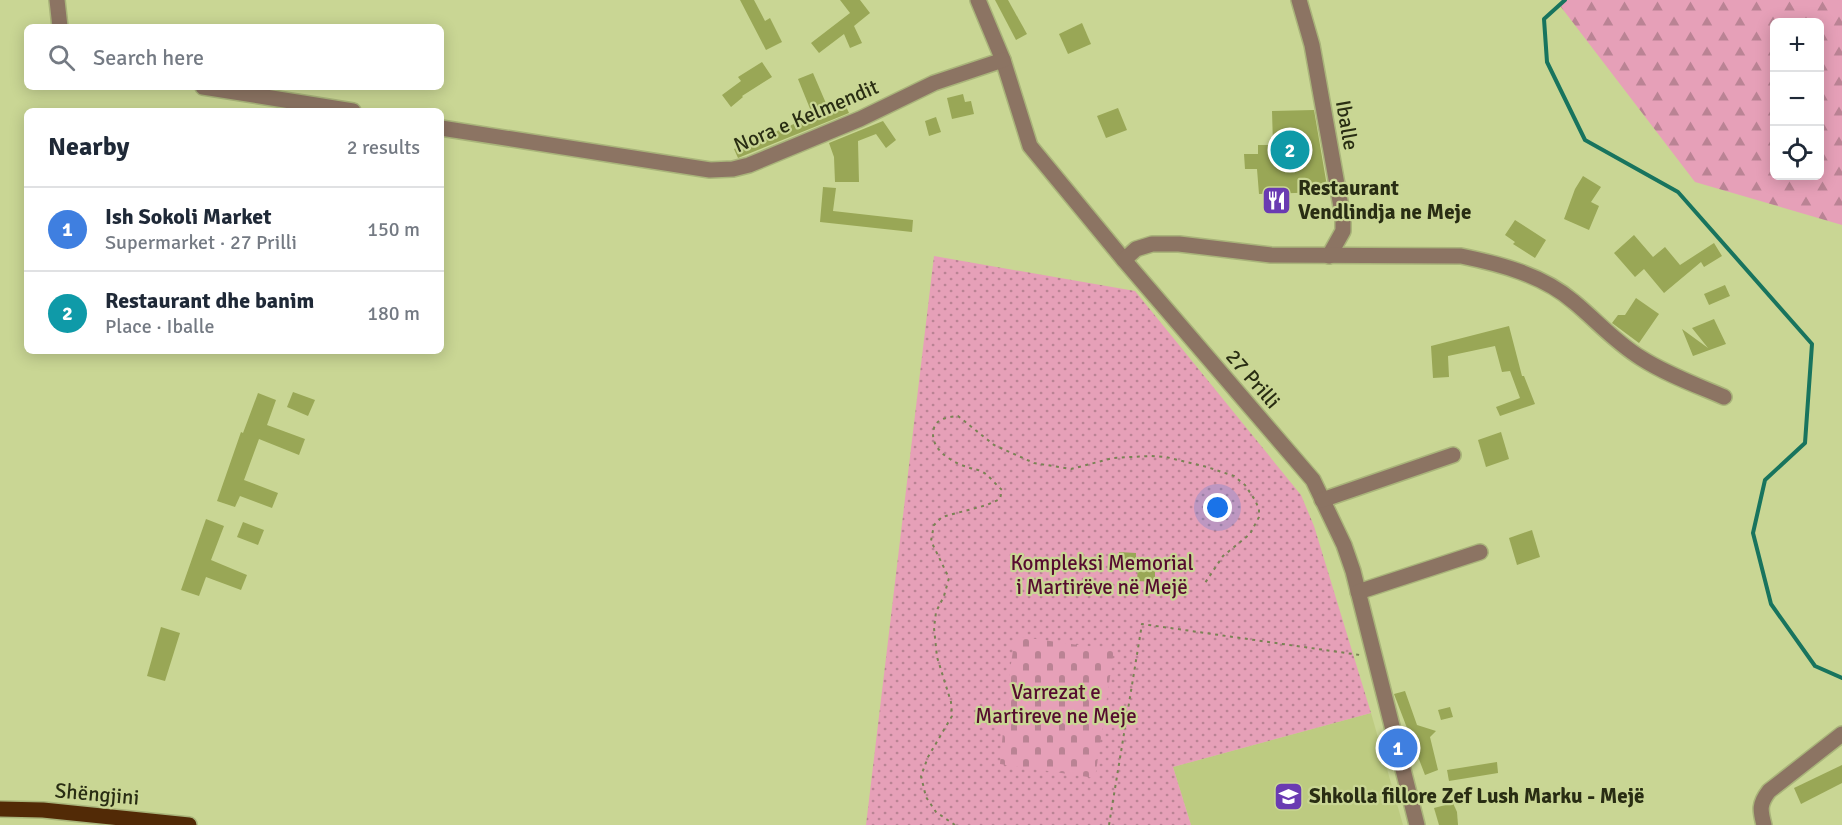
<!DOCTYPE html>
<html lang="en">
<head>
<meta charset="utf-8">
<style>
  body { margin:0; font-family:Signika,sans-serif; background:#f2f2f3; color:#1f2937 }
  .controls { position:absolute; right:18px; top:18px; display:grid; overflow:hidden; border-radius:9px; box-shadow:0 3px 15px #0003 }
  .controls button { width:54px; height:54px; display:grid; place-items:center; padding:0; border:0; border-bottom:2px solid #e0e1e3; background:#fff; color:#1f2937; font:30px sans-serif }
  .you { position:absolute; left:1218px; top:508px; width:21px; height:21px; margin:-15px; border:4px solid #fff; border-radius:50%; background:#1a73e8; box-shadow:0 0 0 9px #1a73e833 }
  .badge { display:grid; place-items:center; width:39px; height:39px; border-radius:50%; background:#6a3bb2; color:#fff; font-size:20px; font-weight:700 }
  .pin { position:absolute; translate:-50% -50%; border:3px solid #fff; box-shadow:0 2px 6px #0006 }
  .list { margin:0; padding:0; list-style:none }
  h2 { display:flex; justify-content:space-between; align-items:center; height:78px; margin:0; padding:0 24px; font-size:26px }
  h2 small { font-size:20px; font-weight:400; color:#747a83 }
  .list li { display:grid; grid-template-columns:39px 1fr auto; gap:18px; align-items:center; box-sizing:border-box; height:84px; padding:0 24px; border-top:2px solid #e0e1e3 }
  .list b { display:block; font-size:22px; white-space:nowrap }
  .list p { margin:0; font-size:20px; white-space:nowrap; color:#747a83 }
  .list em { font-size:20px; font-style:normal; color:#747a83 }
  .icon { flex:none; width:33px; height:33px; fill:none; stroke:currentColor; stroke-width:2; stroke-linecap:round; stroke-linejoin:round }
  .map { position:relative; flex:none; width:1842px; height:825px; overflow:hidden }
  .search { position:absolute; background:#fff; box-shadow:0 3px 15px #0003; left:24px; top:24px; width:420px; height:66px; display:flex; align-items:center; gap:15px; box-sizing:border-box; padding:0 21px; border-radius:9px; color:#747a83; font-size:22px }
  .panel { position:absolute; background:#fff; box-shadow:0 3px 15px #0003; left:24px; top:108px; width:420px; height:246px; border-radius:9px }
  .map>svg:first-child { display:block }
  .built { fill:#bdcb81 }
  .grass { fill:url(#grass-dots) }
  .forest { fill:url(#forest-firs); fill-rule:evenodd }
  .cemetery { fill:url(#cemetery-stones) }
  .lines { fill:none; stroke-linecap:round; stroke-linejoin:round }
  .stream { stroke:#18745e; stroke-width:4 }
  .building { fill:#99a756 }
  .minor-casing { stroke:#a9b47a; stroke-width:18 }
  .major-casing { stroke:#a9b47a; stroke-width:18 }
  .path { stroke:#798254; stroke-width:2; stroke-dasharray:3 4.5; stroke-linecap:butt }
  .minor { stroke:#8c7463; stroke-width:15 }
  .major { stroke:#522a06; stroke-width:15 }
  .labels { text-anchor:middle; stroke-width:4.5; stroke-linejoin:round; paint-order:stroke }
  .street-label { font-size:21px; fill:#292d13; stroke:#c9d694 }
  .poi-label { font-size:21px; font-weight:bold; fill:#292d13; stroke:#c9d694; text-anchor:start }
  .park-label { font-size:21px; fill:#560b2f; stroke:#c9d694 }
</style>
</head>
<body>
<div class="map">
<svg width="1842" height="825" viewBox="0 0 1842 825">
  <defs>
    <pattern id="grass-dots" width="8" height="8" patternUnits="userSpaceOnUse" patternTransform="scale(1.5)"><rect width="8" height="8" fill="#e6a0b8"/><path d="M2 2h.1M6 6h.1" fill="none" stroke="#ba8394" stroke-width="1.8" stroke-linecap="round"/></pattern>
    <pattern id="forest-firs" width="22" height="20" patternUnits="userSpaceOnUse" patternTransform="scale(1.5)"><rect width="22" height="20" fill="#e6a0b8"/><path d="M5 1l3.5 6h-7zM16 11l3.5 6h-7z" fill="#ba8394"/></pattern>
    <pattern id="cemetery-stones" width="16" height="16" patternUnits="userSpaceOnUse" patternTransform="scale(1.5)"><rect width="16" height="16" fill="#e6a0b8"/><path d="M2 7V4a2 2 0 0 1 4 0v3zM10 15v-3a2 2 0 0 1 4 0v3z" fill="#ba8394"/></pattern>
  </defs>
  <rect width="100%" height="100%" fill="#c9d694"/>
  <polygon class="built" points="1371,713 1403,825 1191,825 1173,767"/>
  <polygon class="grass" points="934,256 1135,291 1301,495 1314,526 1371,713 1173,767 1191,825 866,825"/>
  <path class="forest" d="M1561,0h281v225l-147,-43 -134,-175zM1774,22h46v154h-46z"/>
  <polygon class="cemetery" points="1015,636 1114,650 1095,778 1000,764 1006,699"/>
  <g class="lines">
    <polyline class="stream" points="1565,0 1544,19 1547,62 1585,140 1678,192 1812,344 1805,443 1765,480 1753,533 1771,604 1815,666 1842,678"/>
  </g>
  <g class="building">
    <polygon points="740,0 754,0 765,21 770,18 782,42 766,50"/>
    <polygon points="840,0 860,0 870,13 854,26 862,43 850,48 844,34 819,53 811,43 850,13"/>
    <polygon points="995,0 1008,0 1027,34 1016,40"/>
    <polygon points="1082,23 1091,44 1068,54 1059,34"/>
    <polygon points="762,62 772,77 742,96 743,97 731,107 722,95 741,81 738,77"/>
    <polygon points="813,73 828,108 844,102 849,113 738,158 734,149 813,116 798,79"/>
    <polygon points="963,94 965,102 971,101 974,114 952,119 947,98"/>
    <polygon points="1118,108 1127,130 1106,138 1097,116"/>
    <polygon points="1314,110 1328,192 1259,194 1257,169 1245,169 1244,154 1258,154 1258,145 1273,145 1272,111"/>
    <polygon points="936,117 941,132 929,136 925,121"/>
    <polygon points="883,121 896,140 886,148 876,134 858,141 859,182 835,182 834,157 829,143"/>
    <polygon points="1583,176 1601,187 1591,202 1599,206 1589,230 1564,219 1575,189"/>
    <polygon points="823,187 836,188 833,211 913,220 912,232 820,222"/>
    <polygon points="1515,220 1546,240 1535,258 1513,244 1515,242 1505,235"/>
    <polygon points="1634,235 1653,257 1665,247 1680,265 1714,243 1722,256 1704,267 1701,262 1664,293 1644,269 1635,277 1614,253"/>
    <polygon points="1725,285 1730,296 1709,305 1704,294"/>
    <polygon points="1636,298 1659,314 1639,343 1612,323 1618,315 1625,315"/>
    <polygon points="1714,319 1726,344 1693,356 1682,329 1708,348 1692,328"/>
    <polygon points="1509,326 1522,376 1524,376 1535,404 1500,416 1496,407 1520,398 1510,371 1502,372 1495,346 1448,356 1449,377 1433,378 1431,346"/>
    <polygon points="293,392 315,400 308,416 287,407"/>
    <polygon points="258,393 276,400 267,425 305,439 299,455 259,439 244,480 278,493 272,508 240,496 235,507 217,501 241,432 243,433"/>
    <polygon points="1501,432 1509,459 1486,467 1478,440"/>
    <polygon points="206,519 224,526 211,560 247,575 241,590 206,577 199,596 181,590"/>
    <polygon points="243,522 264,530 258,545 237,537"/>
    <polygon points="1532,530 1540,557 1517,565 1509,538"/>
    <polygon points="1119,552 1136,553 1136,568 1118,568"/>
    <polygon points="1138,566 1155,566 1155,582 1137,581"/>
    <polygon points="161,627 180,633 165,681 147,676"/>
    <polygon points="1405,691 1417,725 1436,731 1430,737 1438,770 1425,775 1394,694"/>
    <polygon points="1450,707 1453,717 1441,720 1438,710"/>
    <polygon points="1497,762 1498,773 1449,781 1447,770"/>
    <polygon points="1842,765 1842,783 1801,804 1794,788"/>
    <polygon points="1453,803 1457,812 1458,825 1439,825 1434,808"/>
  </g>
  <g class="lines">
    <defs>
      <g id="minor">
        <polyline points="57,0 60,27"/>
        <polyline points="978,0 1003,60 1030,146 1124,260 1313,480 1344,545 1353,571 1417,825"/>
        <polyline points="1299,0 1312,45 1343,218 1343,231 1329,256"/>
        <polyline points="203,87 353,111"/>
        <polyline points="441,128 710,170 733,169 749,165 860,119 934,83 1003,60"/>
        <path d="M1124,260l12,-11 16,-5h27l92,11 190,1c39,8 82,19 113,46 23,19 41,40 67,56 25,16 55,27 83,39"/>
        <polyline points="1322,500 1453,455"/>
        <polyline points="1358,592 1480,552"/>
        <path d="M1764,825c-4,-15 -5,-21 5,-34l73,-57"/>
      </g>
      <polyline id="major" points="0,809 43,810 189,825"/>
    </defs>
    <use href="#minor" class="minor-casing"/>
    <use href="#major" class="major-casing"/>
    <g class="path">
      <path d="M955,825l-19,-13 -10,-15 -5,-21 7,-19 24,-41 -1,-14 -14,-45 -3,-29 2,-16 8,-16 5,-18 -18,-37 3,-16 8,-8 45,-12 13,-6 2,-9c-7,-6 -13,-15 -21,-19 -5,-2 -9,-2 -14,-4 -16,-5 -39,-19 -33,-39 3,-10 15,-11 24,-12l36,29 40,18 37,6 42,-11 37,-2 16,1 41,10 27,9 11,9 10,15 4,9v8l-9,17 -27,22 -18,27"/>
      <polyline points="1109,825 1142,624 1360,655"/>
    </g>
    <use href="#minor" class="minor"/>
    <use href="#major" class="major"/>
  </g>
  <defs>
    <symbol id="restaurant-square" viewBox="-11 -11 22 22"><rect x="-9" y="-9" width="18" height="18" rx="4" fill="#6a3bb2" stroke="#c9d694"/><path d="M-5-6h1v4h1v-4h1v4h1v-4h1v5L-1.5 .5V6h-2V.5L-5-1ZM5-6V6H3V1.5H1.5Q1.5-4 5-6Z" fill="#fff"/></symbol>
    <symbol id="school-square" viewBox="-11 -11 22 22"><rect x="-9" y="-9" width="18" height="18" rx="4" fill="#6a3bb2" stroke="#c9d694"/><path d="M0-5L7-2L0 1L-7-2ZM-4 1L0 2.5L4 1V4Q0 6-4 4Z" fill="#fff"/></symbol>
  </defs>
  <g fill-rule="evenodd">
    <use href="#restaurant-square" x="1260" y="184" width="33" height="33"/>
    <use href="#school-square" x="1272" y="780" width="33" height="33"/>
  </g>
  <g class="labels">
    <g class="street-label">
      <text transform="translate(806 116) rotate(-23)" y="7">Nora e Kelmendit</text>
      <text transform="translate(1347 125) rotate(80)" y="7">Iballe</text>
      <text transform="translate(1253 379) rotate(49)" y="7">27 Prilli</text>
      <text transform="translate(97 794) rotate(5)" y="7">Shëngjini</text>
    </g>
    <g class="poi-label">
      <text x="1298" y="195">Restaurant<tspan x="1298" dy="24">Vendlindja ne Meje</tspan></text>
      <text x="1309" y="803">Shkolla fillore Zef Lush Marku - Mejë</text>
    </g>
    <g class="park-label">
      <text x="1102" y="570">Kompleksi Memorial<tspan x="1102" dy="24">i Martirëve në Mejë</tspan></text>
      <text x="1056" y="699">Varrezat e<tspan x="1056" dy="24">Martireve ne Meje</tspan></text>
    </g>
  </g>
</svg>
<div class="controls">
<button>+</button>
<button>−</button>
<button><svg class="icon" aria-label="locate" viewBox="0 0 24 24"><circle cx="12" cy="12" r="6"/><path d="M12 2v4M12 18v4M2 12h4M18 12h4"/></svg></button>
</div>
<div class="you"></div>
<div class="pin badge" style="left:1398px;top:748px;background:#3f7fe0">1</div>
<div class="pin badge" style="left:1290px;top:150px;background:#0f9aa8">2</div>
<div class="search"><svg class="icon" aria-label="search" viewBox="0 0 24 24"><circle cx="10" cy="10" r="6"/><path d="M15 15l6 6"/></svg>Search here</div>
<section class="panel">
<h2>Nearby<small>2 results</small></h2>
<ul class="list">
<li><span class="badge" style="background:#3f7fe0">1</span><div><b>Ish Sokoli Market</b><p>Supermarket · 27 Prilli</p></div><em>150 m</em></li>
<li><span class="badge" style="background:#0f9aa8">2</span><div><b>Restaurant dhe banim</b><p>Place · Iballe</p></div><em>180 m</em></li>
</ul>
</section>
</div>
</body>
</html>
